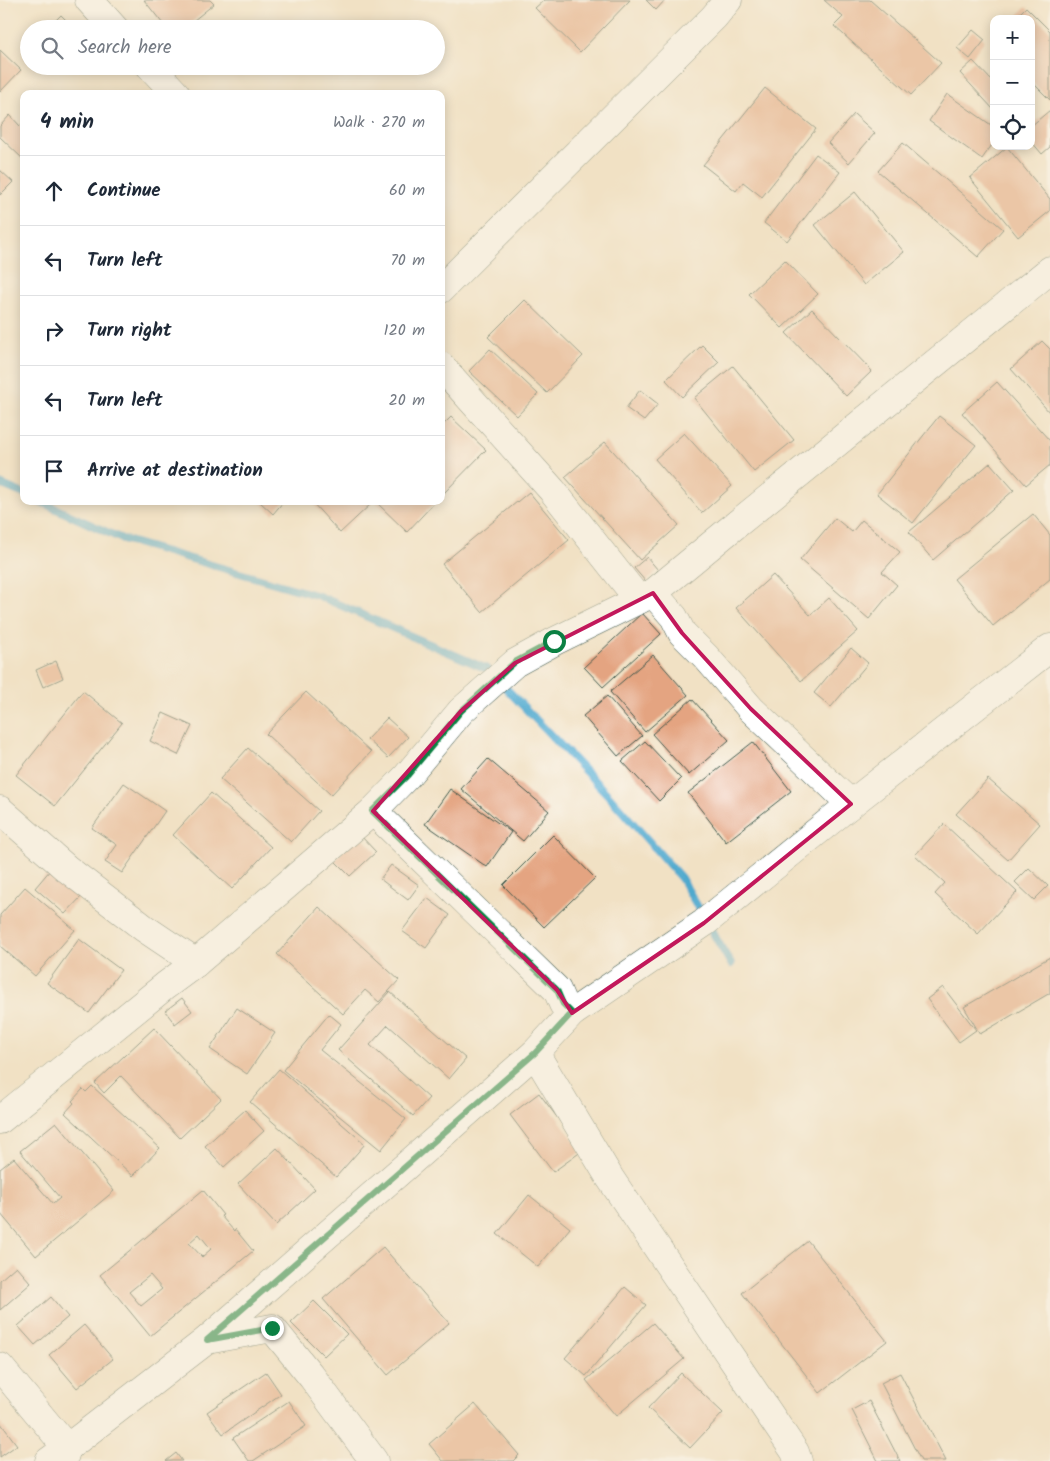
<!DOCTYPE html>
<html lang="en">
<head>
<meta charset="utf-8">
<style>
  body { margin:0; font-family:Kalam,sans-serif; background:#f2f2f3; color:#1f2937 }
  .controls { position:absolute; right:15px; top:15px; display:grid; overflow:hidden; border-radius:10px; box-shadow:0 2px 12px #0003 }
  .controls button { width:45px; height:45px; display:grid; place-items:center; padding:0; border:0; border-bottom:1px solid #e0e1e3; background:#fff; color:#1f2937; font:25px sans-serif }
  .stop { position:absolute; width:15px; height:15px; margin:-11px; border:4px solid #0b8043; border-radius:50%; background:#fff }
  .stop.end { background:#0b8043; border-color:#fff; box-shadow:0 1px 5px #0008 }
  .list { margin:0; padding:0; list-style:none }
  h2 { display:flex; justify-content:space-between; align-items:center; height:65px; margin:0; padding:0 20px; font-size:21px }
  h2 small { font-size:16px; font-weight:400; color:#747a83 }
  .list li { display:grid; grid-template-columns:32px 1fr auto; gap:15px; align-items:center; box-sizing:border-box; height:70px; padding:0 20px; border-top:1px solid #e0e1e3 }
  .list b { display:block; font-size:19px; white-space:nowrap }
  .list em { font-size:16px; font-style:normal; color:#747a83 }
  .icon { flex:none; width:28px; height:28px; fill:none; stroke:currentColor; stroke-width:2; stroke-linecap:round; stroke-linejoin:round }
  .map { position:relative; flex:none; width:1050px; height:1461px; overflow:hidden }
  .search { position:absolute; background:#fff; box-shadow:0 2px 12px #0003; left:20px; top:20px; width:425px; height:55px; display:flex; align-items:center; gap:12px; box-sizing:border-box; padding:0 18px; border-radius:28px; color:#747a83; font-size:19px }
  .panel { position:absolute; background:#fff; box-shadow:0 2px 12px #0003; left:20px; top:90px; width:425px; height:415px; border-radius:10px }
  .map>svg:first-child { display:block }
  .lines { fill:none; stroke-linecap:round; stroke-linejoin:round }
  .stream { stroke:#50a9cd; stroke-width:8 }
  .building { fill:#e4a481; fill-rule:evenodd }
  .minor-casing { stroke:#3e564a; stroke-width:29 }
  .minor { stroke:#fff; stroke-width:28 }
  .route { stroke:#0b8043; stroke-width:6 }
  .marked { fill:none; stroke:#c2185b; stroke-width:4; stroke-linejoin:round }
</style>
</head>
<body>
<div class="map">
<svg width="1050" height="1461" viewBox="0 0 1050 1461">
  <rect width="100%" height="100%" fill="#fff"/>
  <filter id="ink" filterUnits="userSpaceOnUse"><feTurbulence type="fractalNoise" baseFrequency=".02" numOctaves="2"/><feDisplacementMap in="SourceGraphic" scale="10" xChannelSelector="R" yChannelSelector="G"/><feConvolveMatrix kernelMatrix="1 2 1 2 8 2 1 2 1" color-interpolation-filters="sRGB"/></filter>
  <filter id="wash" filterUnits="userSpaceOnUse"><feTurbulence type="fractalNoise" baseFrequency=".0096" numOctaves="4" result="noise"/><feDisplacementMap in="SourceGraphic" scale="20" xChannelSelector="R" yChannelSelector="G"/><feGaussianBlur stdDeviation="1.12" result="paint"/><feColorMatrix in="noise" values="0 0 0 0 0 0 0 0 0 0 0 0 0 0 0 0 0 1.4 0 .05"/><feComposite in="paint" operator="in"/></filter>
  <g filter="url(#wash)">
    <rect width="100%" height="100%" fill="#f1e1c4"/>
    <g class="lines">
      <g class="stream">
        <polyline points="0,484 24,494"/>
        <polyline points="39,501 122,539 319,596 487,669 493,675"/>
        <polyline points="501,683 609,796 681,878 731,964"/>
      </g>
    </g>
    <g id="blocks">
      <g class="building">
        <polygon points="144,0 210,0 214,4 183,29 167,29"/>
        <polygon points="544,0 630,0 580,52 535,8"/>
        <polygon points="646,0 665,0 656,10"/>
        <polygon points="824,0 870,0 941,63 911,95 834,26 843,17"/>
        <polygon points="1026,7 1050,31 1050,100 1031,81 1031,19 1014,19"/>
        <polygon points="61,15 75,29 47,29"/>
        <polygon points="973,30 985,40 970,59 957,48"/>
        <polygon points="0,50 21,70 0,92"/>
        <polygon points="973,61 994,83 994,110 960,73"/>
        <polygon points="765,88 816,129 762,197 743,182 736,191 703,165"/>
        <polygon points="947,94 994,127 994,142 982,159 929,121"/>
        <polygon points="1050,110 1050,147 1042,154 1031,141 1031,126"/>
        <polygon points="854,114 875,133 849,163 828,143"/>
        <polygon points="10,115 20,126 24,122 24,160 0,137 0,126"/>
        <polygon points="903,143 1003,229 978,257 878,171"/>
        <polygon points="1007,147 1050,199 1050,211 1018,237 970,178"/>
        <polygon points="816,154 840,172 787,241 764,223"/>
        <polygon points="0,170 13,182 0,195"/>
        <polygon points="855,192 904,252 864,285 815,225"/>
        <polygon points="785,260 818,294 782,328 749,294"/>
        <polygon points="525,300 583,356 547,393 488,337"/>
        <polygon points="812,309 872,371 846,396 786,333"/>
        <polygon points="1042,341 1050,349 1050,413 1011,369"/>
        <polygon points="702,345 719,362 682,397 666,380"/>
        <polygon points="490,349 538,394 517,416 469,371"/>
        <polygon points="733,366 794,440 754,472 694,398"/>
        <polygon points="997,382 1050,441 1050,465 1026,485 962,413"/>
        <polygon points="640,390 658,404 644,421 626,408"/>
        <polygon points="939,416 976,445 913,523 877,494"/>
        <polygon points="451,417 486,450 441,496 441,427"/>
        <polygon points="684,433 732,486 702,513 655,459"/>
        <polygon points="605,442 679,525 640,560 565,477"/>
        <polygon points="990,463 1014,490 933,560 909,532"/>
        <polygon points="529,492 569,540 482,612 442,564"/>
        <polygon points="259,501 284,501 273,514"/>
        <polygon points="311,501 371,501 372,503 340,533"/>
        <polygon points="375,501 436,501 407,532"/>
        <polygon points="1033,514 1050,535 1050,579 993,626 954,579"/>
        <polygon points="835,518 852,532 862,520 900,552 882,572 897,585 869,619 800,560"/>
        <polygon points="647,557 658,570 646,582 634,568"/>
        <polygon points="773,575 810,615 829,598 858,631 801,681 736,608"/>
        <polygon points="642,613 661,634 603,687 584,667"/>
        <polygon points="851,648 868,663 831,707 814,693"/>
        <polygon points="653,655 688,695 645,732 610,692"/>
        <polygon points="56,661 63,678 43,687 36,670"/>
        <polygon points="83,691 122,723 55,806 16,775"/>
        <polygon points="306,692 371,752 331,795 266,734"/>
        <polygon points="607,696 642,736 618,756 583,716"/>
        <polygon points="692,699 729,740 689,775 652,734"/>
        <polygon points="163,713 192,726 178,755 150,741"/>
        <polygon points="387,718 408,737 388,758 367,739"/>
        <polygon points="645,741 681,779 659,801 622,761"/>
        <polygon points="753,742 791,791 726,842 688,793"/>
        <polygon points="248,748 319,811 291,842 220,779"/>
        <polygon points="488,759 549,811 523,841 461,789"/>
        <polygon points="988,779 1040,824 1008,860 956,814"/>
        <polygon points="124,783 165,811 122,873 105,862 117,845 92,828"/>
        <polygon points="450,789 511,832 487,867 425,824"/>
        <polygon points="211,793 271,847 232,889 173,835"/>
        <polygon points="944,824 1017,892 978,934 935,894 945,883 915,855"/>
        <polygon points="360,835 376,852 350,876 334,860"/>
        <polygon points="553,835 595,878 544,927 503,885"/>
        <polygon points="391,865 419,885 408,900 380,879"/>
        <polygon points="1029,868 1048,886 1034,900 1015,882"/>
        <polygon points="51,869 82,896 65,914 35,888"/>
        <polygon points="25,887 75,930 35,976 0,946 0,915"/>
        <polygon points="427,898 450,915 426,948 402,931"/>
        <polygon points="319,907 399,980 379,1002 365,990 343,1014 277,954"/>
        <polygon points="79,939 121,970 89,1013 47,983"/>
        <polygon points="1050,957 1050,993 980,1034 964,1007"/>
        <polygon points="943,987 976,1030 959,1042 927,999"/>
        <polygon points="390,992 466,1059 449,1079 388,1025 370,1045 429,1098 413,1116 338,1050"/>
        <polygon points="182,998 192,1011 175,1024 165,1011"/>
        <polygon points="237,1008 275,1033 247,1074 210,1049"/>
        <polygon points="329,1014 341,1024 320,1050 406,1119 381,1150 283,1070"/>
        <polygon points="154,1028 221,1099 180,1138 121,1076 104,1093 95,1083"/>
        <polygon points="279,1069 365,1144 336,1177 250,1102"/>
        <polygon points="92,1086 160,1148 133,1176 65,1113 74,1103 72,1101 83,1089 86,1092"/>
        <polygon points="539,1093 582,1151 553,1172 510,1115"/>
        <polygon points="245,1110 264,1131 224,1167 205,1146"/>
        <polygon points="56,1122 114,1191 36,1256 0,1213 0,1169 14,1158 53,1204 60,1198 20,1151"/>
        <polygon points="277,1148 315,1189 276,1225 238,1184"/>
        <path d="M203,1190l20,25 -2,1 13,15 1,-2 18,22 -103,85 -50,-61zM199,1234l12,15 -9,8 -13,-14zM150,1275l12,14 -21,17 -12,-14z"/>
        <polygon points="529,1195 570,1228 538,1267 497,1234"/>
        <polygon points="808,1241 887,1341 820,1393 742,1293"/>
        <polygon points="383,1247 449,1323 388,1375 323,1299"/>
        <polygon points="16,1266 31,1283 0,1310 0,1280"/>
        <polygon points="625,1287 646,1305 586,1376 565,1358"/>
        <polygon points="51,1297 68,1317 35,1345 18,1326"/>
        <polygon points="314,1301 347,1334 324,1356 291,1323"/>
        <polygon points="653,1323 684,1359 616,1416 586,1380"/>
        <polygon points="84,1325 113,1359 77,1388 49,1355"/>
        <polygon points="266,1372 281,1394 223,1434 207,1412"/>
        <polygon points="681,1373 723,1413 690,1448 648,1408"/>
        <polygon points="900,1373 946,1461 921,1461 881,1383"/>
        <polygon points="289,1401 306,1426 253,1461 249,1461 233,1438"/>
        <polygon points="869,1401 900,1461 878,1461 852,1410"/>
        <polygon points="475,1404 519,1455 513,1461 443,1461 429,1444"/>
        <polygon points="0,1422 17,1445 0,1457"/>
        <polygon points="176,1453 182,1461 166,1461"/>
      </g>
    </g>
  </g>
  <g filter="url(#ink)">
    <use href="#blocks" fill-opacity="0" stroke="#3e564a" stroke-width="1"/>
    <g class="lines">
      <defs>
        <g id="minor">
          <polyline points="89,0 115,29"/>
          <polyline points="150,66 176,94"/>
          <polyline points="441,289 714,17 728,0"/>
          <polyline points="441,366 552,490 639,600"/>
          <polyline points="653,593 674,617 682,633 706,657 751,709 851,804"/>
          <polyline points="0,810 66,868 144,928 196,963"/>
          <polyline points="572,1013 704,923 851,804 1050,648"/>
          <polyline points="535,1053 610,1178 795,1452 798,1461"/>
          <polyline points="0,1120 165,986 196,963 373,811"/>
          <polyline points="207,1340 272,1328 312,1377 374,1461"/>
          <polyline points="0,1367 67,1448 63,1461"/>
          <polyline points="49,1461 67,1448 207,1340 535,1053 572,1013 563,1004 557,990 373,811 407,776 461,711 515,663 555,641 653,593 727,532 1050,270"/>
        </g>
      </defs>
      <use href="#minor" class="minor-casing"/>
      <use href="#minor" class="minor"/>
    </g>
  </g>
  <g class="lines" filter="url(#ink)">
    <polyline class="route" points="272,1328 207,1340 535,1053 572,1013 563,1004 557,990 372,811 407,776 461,711 515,662 554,641"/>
  </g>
  <path d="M0 0H1050V1461H0ZM653,593l29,40 69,76 100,95 -147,119 -132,90 -15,-23 -184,-179 88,-100 54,-48z" fill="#f1e1c4" fill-opacity=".55" fill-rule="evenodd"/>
  <path class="marked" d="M653,593l29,40 69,76 100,95 -147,119 -132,90 -15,-23 -184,-179 88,-100 54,-48z"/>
</svg>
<div class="controls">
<button>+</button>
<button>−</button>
<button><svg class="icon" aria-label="locate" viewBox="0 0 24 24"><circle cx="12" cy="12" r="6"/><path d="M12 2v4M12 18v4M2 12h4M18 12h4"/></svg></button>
</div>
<div class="stop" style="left:554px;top:641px"></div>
<div class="stop end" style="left:272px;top:1328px"></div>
<div class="search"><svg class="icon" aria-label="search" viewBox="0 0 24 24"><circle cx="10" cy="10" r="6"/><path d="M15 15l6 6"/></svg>Search here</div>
<section class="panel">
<h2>4 min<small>Walk · 270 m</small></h2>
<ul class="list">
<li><svg class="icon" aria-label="ahead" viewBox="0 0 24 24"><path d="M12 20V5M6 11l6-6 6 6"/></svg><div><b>Continue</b></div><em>60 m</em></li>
<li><svg class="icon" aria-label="left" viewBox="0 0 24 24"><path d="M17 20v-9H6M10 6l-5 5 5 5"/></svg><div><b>Turn left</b></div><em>70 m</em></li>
<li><svg class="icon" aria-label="right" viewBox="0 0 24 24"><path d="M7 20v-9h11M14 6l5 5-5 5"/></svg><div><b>Turn right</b></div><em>120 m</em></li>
<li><svg class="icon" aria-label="left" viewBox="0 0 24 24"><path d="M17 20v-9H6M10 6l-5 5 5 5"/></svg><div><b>Turn left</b></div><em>20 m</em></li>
<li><svg class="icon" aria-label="arrive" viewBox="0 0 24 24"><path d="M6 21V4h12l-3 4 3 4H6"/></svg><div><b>Arrive at destination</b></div></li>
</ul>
</section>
</div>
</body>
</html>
